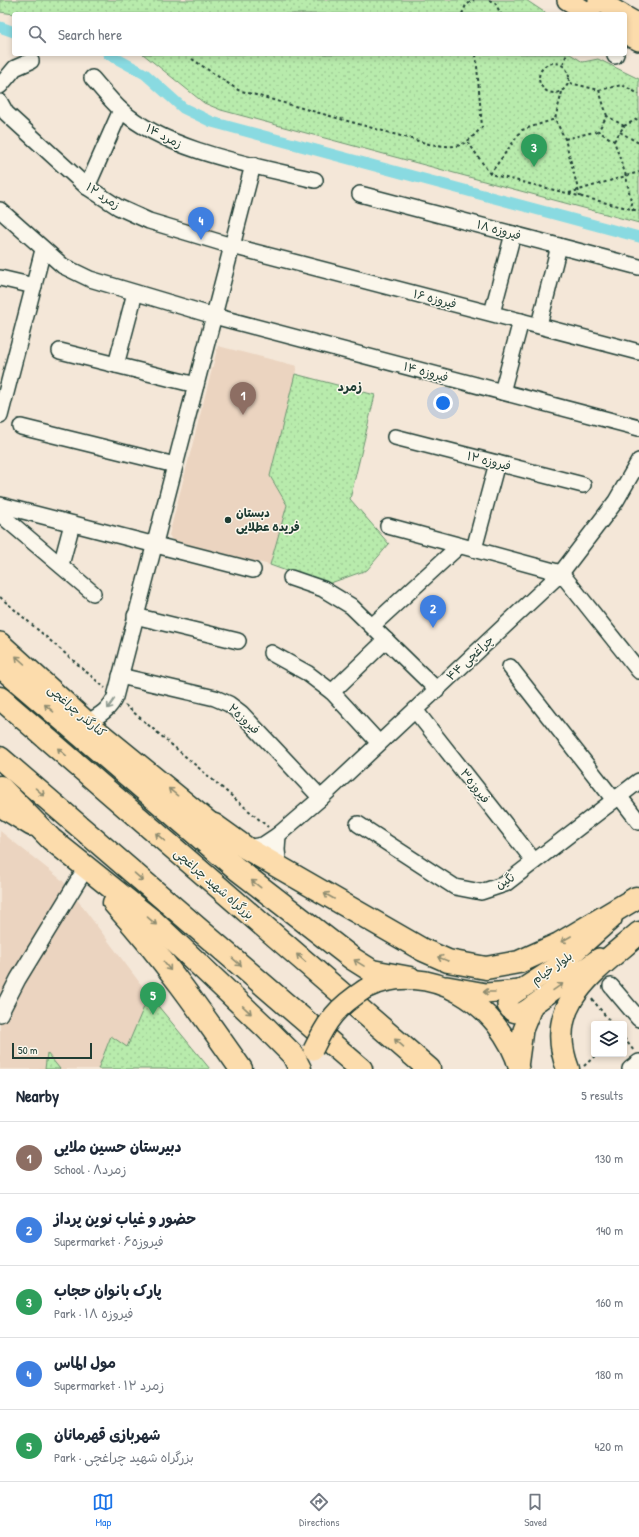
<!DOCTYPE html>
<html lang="en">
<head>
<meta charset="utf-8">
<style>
  body { margin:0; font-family:"Patrick Hand","Playpen Sans Arabic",sans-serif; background:#f6f6f7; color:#1f2937 }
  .controls { position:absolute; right:12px; bottom:12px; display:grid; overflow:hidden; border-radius:4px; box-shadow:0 2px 6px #0003 }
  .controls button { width:36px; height:36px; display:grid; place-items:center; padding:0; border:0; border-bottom:1px solid #e0e1e3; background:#fff; color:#1f2937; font:20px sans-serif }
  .scale { position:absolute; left:12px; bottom:10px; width:80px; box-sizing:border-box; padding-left:4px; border:2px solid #1f3d34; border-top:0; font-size:11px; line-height:14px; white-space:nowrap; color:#1f3d34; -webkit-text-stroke:3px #fbf7ec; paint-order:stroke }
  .you { position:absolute; left:443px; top:403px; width:14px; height:14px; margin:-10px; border:3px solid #fff; border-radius:50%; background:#1a73e8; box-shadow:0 0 0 6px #1a73e833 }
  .badge { display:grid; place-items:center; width:26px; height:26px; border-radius:50%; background:#1a73e8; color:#fff; font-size:13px; font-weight:700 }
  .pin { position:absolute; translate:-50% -33px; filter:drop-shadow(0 1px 2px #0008) }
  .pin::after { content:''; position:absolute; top:21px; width:14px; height:12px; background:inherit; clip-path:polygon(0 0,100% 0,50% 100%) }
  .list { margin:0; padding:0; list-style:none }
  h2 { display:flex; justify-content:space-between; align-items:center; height:52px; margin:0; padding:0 16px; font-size:17px }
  h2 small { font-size:13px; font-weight:400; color:#747a83 }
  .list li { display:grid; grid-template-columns:26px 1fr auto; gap:12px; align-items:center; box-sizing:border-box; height:72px; padding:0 16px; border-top:1px solid #e0e1e3 }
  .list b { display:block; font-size:15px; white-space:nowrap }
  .list p { margin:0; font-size:13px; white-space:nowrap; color:#747a83 }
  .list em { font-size:13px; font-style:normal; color:#747a83 }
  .icon { flex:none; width:22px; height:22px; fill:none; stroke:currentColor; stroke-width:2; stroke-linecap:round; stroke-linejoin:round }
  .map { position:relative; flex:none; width:639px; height:1069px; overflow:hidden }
  .search { position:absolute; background:#fff; box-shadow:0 2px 6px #0003; left:12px; right:12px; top:12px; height:44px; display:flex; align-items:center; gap:10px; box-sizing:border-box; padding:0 14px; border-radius:4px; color:#747a83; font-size:15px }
  .sheet { height:412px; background:#fff }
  nav { display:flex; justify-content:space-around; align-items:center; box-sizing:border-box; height:56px; border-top:1px solid #e0e1e3; background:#fff; font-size:11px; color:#747a83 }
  nav a { display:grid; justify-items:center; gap:2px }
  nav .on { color:#1a73e8 }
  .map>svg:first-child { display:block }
  .built { fill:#ebd4c0 }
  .park { fill:url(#park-dots); stroke:#6c9470 }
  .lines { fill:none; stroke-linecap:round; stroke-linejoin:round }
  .canal { stroke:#89dae1; stroke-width:11 }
  .minor-casing { stroke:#1f3d34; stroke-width:18 }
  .major-casing { stroke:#1f3d34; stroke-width:22 }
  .highway-casing { stroke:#1f3d34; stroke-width:25 }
  .path { stroke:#1f3d34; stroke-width:2; stroke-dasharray:3 3; stroke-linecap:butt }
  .minor { stroke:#fbf7ec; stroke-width:15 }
  .major { stroke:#fcdcac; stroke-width:19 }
  .highway { stroke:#fcdcac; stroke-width:22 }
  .major-bridge-casing { stroke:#1f3d34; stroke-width:22; stroke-linecap:butt }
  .major-bridge { stroke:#fcdcac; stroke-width:19 }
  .oneway { stroke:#8e8c70 }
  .oneway2 { stroke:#8d9a90 }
  .poi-dot { fill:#1f3d34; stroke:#fbf7ec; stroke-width:1.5 }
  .labels { text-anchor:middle; stroke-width:3; stroke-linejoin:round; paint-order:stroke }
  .street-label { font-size:12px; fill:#1f3d34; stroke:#fbf7ec }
  .poi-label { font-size:12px; font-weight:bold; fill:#1f3d34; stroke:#fbf7ec; text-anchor:start }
  .neighbourhood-label { font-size:13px; font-weight:bold; fill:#1f3d34; stroke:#fbf7ec }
</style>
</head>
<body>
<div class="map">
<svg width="639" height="1069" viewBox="0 0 639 1069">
  <defs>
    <pattern id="park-dots" width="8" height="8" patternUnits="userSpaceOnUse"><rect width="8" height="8" fill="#b8ebac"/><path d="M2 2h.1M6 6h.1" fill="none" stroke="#9eca95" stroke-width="1.8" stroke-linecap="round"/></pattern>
  </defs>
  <rect width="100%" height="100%" fill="#f4e7d8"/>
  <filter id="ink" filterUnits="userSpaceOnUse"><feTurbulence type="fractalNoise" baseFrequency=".025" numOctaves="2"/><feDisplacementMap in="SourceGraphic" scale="8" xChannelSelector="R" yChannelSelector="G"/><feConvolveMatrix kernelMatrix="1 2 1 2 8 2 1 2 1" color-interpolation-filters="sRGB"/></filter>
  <g filter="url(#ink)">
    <g class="built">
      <polygon points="218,346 297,366 270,476 287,505 270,565 172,540 169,535"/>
      <polygon points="0,831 63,881 149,995 210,1069 0,1069"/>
    </g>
    <g class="park">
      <polygon points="0,0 526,0 547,14 14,14 0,12"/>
      <polygon points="143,54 570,54 583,62 598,59 639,79 639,223 221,110 204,103"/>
      <polygon points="295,374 375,395 350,499 389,544 367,570 325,585 270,565 287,505 270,476"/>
      <polygon points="149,995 210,1069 98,1069 111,1036 127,1047"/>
      <polygon points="47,1053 60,1069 45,1069"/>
    </g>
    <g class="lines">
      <g class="canal">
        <polyline points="0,27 14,32"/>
        <polyline points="108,54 145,74 183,108 212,122 639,237"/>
      </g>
      <defs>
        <g id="minor">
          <polyline points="615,56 616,54"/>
          <path d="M92,78c9,10 18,22 29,32 45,41 135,56 194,70"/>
          <polyline points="0,86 15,68 31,61"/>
          <polyline points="0,102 6,113 87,187 118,207 149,221 232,246 639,352"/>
          <polyline points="87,187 121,110"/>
          <polyline points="360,194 639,267"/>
          <polyline points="0,210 63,266 90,279 214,316 639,428"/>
          <polyline points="0,278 34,286"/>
          <polyline points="492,313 513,234"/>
          <polyline points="539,325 559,246"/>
          <polyline points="60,351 196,385"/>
          <polyline points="116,365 135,293"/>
          <polyline points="502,392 521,321"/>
          <polyline points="0,416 43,250"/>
          <polyline points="21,427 175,465"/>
          <polyline points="395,437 583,485"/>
          <polyline points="0,505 253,570"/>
          <polyline points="0,514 93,593"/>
          <polyline points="388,526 561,573 639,671"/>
          <polyline points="474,549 497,463"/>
          <polyline points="61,565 72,524"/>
          <polyline points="291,578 323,589 351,606 431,684"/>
          <polyline points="135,616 238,641"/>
          <polyline points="372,626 459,546"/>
          <polyline points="271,653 307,673 332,692 379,743"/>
          <polyline points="510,667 614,800"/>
          <polyline points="120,676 215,698 229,704 241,713 321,798"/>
          <polyline points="332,692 386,640"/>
          <polyline points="415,710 534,861"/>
          <path d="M88,722c12,-7 22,-13 27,-25l138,-532"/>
          <polyline points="619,796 639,822"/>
          <polyline points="358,824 455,887 481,892 505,884 639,781"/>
          <polyline points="278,835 277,850 279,867"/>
          <polyline points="246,848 263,845 278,835 321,798 561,573 616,501 639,461"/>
          <polyline points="611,986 639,1019"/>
          <polyline points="0,1014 18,979 84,871"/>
          <polyline points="630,1069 639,1062"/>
        </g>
        <g id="major">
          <polyline points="567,0 591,14"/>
          <polyline points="598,0 622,14"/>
          <polyline points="625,16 639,24"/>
          <polyline points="625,34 639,41"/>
          <polyline points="0,642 88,722 214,825"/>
          <polyline points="0,807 31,826"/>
          <polyline points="447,986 486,993 520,990 565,961 612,919"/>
          <path d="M365,989c64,-31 136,16 154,80"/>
          <path d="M520,990l-10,7 -3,8c7,13 16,8 26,0"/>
          <polyline points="518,1067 523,1030 533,1005 599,958"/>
        </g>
        <g id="highway">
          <polyline points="0,666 237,869 353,959 372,971 410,978"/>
          <polyline points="0,698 429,1069"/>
          <polyline points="0,758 361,1069"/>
          <polyline points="0,787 51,839 153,921 265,1027 293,1055 300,1069"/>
          <polyline points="179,817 214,825 246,848 423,950 448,961 486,968 519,962 559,944 636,898"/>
          <path d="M114,903c47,52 87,109 127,166"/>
          <path d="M568,1069c-26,-66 28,-98 71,-136"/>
        </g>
      </defs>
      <use href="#minor" class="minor-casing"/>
      <use href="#major" class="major-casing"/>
      <use href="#highway" class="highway-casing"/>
      <g class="path">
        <polyline points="489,0 495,3 501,14"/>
        <polyline points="462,14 466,5 474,0"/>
        <path d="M192,59l46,31 191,54c29,4 33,5 53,-17l-6,-73"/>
        <circle cx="554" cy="78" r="15"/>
        <polyline points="563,64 567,54"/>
        <polyline points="570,83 599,90 622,85 639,94"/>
        <polyline points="599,90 607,116"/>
        <polyline points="562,92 555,119 565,139 580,197"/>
        <polyline points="624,126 639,118"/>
        <polyline points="620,132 639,143"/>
        <polyline points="565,139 598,131"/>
        <polyline points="614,141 624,126 607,116 598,131 614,141 626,176 633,211"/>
        <polyline points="468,142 490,174 639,211"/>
        <polyline points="490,174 522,130 555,119"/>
        <polyline points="569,193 639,172"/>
        <polyline points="0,597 105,688"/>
        <polyline points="125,705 268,827"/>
        <polyline points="592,999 612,1024"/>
        <polyline points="624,1038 634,1051"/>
        <polyline points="584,1066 597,1054"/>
      </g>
      <use href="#minor" class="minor"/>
      <use href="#major" class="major"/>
      <use href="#highway" class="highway"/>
      <defs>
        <path id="major-bridge" d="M313,1050c15,-31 23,-42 52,-61"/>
      </defs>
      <use href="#major-bridge" class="major-bridge-casing"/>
      <use href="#major-bridge" class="major-bridge"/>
    </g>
    <defs><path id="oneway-shaft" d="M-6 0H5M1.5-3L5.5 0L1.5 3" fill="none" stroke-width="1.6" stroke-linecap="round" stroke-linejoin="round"/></defs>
    <g class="oneway">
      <use href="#oneway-shaft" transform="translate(20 660) rotate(-138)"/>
      <use href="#oneway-shaft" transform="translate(49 708) rotate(-140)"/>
      <use href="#oneway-shaft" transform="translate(62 752) rotate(-139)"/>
      <use href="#oneway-shaft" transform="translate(40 792) rotate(41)"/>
      <use href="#oneway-shaft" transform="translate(173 792) rotate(-141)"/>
      <use href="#oneway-shaft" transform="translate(160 837) rotate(-139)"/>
      <use href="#oneway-shaft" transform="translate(139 877) rotate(41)"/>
      <use href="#oneway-shaft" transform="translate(256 884) rotate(-142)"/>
      <use href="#oneway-shaft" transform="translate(329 896) rotate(-150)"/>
      <use href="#oneway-shaft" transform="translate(152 921) rotate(41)"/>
      <use href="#oneway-shaft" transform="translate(566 939) rotate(150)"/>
      <use href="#oneway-shaft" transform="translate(301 958) rotate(-139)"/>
      <use href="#oneway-shaft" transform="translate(443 959) rotate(-158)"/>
      <use href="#oneway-shaft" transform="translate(237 962) rotate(41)"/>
      <use href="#oneway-shaft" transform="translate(359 963) rotate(-148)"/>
      <use href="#oneway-shaft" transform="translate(167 966) rotate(52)"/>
      <use href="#oneway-shaft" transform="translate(558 987) rotate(-35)"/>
      <use href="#oneway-shaft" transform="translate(489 992) rotate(180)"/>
      <use href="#oneway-shaft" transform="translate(247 1010) rotate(43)"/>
      <use href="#oneway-shaft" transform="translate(399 1043) rotate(-139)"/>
    </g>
    <use class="oneway2" href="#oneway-shaft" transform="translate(111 704) rotate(125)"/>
  </g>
  <circle class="poi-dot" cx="228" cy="520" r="4"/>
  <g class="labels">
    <g class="street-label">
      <text transform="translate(164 136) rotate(27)" y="4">زمرد ۱۴</text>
      <text transform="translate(103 196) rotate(33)" y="4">زمرد ۱۲</text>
      <text transform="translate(499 230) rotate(15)" y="4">فیروزه ۱۸</text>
      <text transform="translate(435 299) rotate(14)" y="4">فیروزه ۱۶</text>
      <text transform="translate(426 372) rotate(15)" y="4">فیروزه ۱۴</text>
      <text transform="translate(489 461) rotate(14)" y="4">فیروزه ۱۲</text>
      <text transform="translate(470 658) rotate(-43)" y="4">چراغچی ۴۴</text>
      <text transform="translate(77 711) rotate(41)" y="4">کنارگذر چراغچی</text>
      <text transform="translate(244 719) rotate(43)" y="4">فیروزه۲</text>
      <text transform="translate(475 786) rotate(52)" y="4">فیروزه۳</text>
      <text transform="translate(505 881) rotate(-29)" y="4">نگین</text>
      <text transform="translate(214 884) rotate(41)" y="4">بزرگراه شهید چراغچی</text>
      <text transform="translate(552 968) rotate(-35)" y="4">بلوار خیام</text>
    </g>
    <g class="poi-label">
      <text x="236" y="517">دبستان<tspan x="236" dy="14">فریده عطلایی</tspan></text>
    </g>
    <g class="neighbourhood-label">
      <text x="350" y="391">زمرد</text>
    </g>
  </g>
</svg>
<div class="controls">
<button><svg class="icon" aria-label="layers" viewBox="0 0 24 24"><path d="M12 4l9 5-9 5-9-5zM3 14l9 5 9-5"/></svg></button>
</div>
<div class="scale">50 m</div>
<div class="you"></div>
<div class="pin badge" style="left:243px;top:415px;background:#8d6e63">1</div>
<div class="pin badge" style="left:433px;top:628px;background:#3f7fe0">2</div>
<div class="pin badge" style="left:534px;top:167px;background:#2e9e5b">3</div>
<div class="pin badge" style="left:201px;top:240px;background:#3f7fe0">4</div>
<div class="pin badge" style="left:153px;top:1015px;background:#2e9e5b">5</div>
<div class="search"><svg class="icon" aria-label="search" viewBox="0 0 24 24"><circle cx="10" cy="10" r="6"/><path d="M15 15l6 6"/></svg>Search here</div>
</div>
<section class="sheet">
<h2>Nearby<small>5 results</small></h2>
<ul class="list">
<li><span class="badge" style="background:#8d6e63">1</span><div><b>دبیرستان حسین ملایی</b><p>School · زمرد۸</p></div><em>130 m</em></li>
<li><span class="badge" style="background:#3f7fe0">2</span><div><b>حضور و غیاب نوین پرداز</b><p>Supermarket · فیروزه۶</p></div><em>140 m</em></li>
<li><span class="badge" style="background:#2e9e5b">3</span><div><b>پارک بانوان حجاب</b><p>Park · فیروزه ۱۸</p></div><em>160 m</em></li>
<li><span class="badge" style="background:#3f7fe0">4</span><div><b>مول الماس</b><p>Supermarket · زمرد ۱۲</p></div><em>180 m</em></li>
<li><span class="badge" style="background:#2e9e5b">5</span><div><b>شهربازی قهرمانان</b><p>Park · بزرگراه شهید چراغچی</p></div><em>420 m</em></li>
</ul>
</section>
<nav>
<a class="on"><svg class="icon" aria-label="map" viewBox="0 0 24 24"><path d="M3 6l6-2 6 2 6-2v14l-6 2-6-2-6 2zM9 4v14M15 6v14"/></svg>Map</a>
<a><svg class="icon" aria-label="directions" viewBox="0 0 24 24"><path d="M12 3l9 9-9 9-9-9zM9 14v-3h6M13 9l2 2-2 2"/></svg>Directions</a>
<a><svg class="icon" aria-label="saved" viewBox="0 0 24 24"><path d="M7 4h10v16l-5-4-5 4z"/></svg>Saved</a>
</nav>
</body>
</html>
